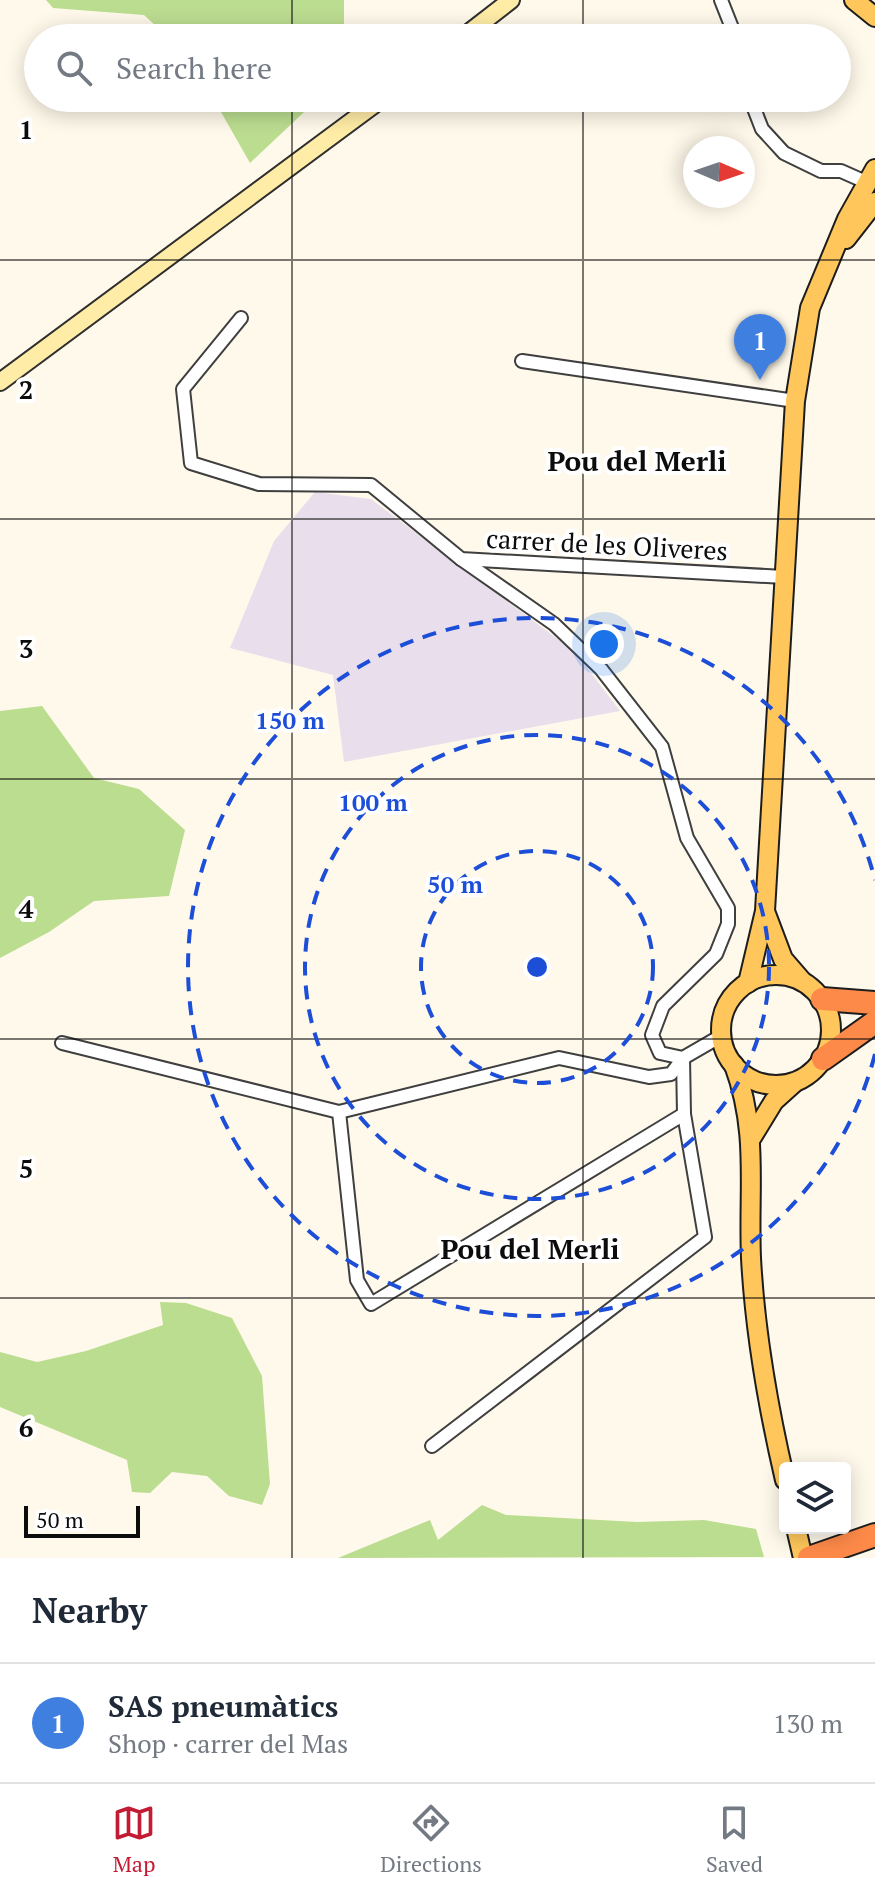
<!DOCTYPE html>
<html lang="en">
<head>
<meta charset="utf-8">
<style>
  body { margin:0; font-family:"PT Serif",serif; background:#f2f2f3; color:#1f2937 }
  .controls { position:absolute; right:24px; bottom:24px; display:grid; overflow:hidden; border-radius:8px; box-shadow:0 4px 20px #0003 }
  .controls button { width:72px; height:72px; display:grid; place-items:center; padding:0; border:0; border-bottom:2px solid #e0e1e3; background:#fff; color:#1f2937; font:40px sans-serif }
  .compass { position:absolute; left:683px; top:136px; width:72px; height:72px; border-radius:50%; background:#fff; box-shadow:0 4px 20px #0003; rotate:92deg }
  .scale { position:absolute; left:24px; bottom:20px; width:116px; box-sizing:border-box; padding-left:8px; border:4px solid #0c0c0c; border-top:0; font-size:22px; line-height:28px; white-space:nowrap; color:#0c0c0c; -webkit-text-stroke:6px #fff; paint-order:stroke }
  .you { position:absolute; left:604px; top:644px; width:28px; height:28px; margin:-20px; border:6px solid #fff; border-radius:50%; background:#1a73e8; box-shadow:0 0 0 12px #1a73e833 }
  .badge { display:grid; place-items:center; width:52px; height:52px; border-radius:50%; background:#c41b34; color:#fff; font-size:26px; font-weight:700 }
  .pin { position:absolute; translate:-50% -66px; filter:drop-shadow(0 2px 4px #0008) }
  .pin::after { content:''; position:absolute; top:42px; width:28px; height:24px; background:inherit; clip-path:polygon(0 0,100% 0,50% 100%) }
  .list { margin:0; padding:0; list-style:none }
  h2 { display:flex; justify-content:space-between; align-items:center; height:104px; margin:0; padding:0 32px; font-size:34px }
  h2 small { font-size:26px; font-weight:400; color:#747a83 }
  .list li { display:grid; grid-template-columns:52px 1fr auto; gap:24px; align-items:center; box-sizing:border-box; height:120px; padding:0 32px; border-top:2px solid #e0e1e3 }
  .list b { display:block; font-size:30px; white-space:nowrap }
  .list p { margin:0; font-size:26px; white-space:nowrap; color:#747a83 }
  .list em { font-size:26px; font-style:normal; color:#747a83 }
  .icon { flex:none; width:44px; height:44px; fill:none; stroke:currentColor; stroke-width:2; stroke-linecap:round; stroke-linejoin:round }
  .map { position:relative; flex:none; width:875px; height:1558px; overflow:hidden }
  .search { position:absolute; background:#fff; box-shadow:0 4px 20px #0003; left:24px; right:24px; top:24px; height:88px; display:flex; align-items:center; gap:20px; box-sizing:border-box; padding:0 28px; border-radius:44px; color:#747a83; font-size:30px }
  .sheet { height:224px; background:#fff }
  nav { display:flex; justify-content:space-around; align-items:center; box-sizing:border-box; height:112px; border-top:2px solid #e0e1e3; background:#fff; font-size:22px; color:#747a83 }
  nav a { display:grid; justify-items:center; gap:4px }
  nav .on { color:#c41b34 }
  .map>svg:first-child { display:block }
  .industrial { fill:#e9dfec }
  .forest { fill:#bbdd90 }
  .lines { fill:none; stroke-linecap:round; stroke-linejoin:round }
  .street-casing { stroke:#3f3f3f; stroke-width:16 }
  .secondary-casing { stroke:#2e2e2e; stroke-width:20 }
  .primary-casing { stroke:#1d1d1d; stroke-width:22 }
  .highway-casing { stroke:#1d1d1d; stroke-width:26 }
  .street { stroke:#fff; stroke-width:12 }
  .secondary { stroke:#ffeca6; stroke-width:16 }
  .primary { stroke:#ffc75b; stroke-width:18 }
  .highway { stroke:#fe8a49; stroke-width:22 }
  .grid { fill:none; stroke:#0c0c0c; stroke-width:2; stroke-opacity:0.55 }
  .ring { fill:none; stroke:#1d4ed8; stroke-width:4; stroke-dasharray:14 10 }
  .labels { text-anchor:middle; stroke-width:8; stroke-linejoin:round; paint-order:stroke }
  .street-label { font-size:26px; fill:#0c0c0c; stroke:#fff }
  .neighbourhood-label { font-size:28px; font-weight:bold; fill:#0c0c0c; stroke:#fff }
  .grid-label { font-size:26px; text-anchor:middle; font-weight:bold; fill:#0c0c0c; stroke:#fff; stroke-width:8; stroke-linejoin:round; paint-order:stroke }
  .centre { fill:#1d4ed8; stroke:#fff; stroke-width:4 }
  .ring-label { font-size:24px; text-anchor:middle; font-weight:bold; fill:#1d4ed8; stroke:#fff; stroke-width:8; stroke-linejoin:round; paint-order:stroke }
</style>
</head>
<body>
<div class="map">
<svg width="875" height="1558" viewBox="0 0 875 1558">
  <rect width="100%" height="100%" fill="#fff9eb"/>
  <polygon class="industrial" points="315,492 371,499 575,652 620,711 344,762 333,675 230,648 274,541"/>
  <g class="forest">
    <polygon points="46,0 344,0 344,38 169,38 144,15 53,8"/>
    <polygon points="213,98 319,98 250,163"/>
    <polygon points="42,706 94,778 139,789 185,830 169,896 94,901 49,932 0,958 0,711"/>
    <polygon points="160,1302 186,1303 232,1318 262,1376 270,1484 262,1505 229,1496 207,1476 172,1472 150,1493 132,1492 127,1460 0,1407 0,1352 37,1362 86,1351 163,1325"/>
    <polygon points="482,1505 506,1515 637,1522 704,1520 756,1529 764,1557 338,1558 430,1520 438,1540"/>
  </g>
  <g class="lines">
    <defs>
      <g id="street">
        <polyline points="721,0 736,38"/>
        <polyline points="750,98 762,129 784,153 821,171 841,171 868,183"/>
        <polyline points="241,318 183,389 191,463 259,484 371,485 461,559 784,577"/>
        <polyline points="522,361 795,401"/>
        <polyline points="461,559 554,624 601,669 662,747 687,838 728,908 728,924 716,954 663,1006 652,1035 660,1053 683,1058"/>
        <polyline points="62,1043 339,1112 559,1058 649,1077 671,1074 683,1058 721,1036"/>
        <polyline points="339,1112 357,1280 371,1304 684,1114"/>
        <polyline points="432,1446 705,1237 684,1114 683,1058"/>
      </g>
      <g id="secondary">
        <polyline points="462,38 511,0"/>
        <polyline points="0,382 383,98"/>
      </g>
      <g id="primary">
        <polyline points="854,0 875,17"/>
        <polyline points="846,239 875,202"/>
        <polyline points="766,914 783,959 802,981"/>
        <circle cx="776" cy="1030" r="55"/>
        <polyline points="748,983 765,911 795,401 810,308 847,219 875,169"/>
        <path d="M734,1065c25,68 14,123 17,193 4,75 17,149 34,222"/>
        <polyline points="752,1137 774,1101 794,1083"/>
        <polyline points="796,1528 803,1558"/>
      </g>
      <g id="highway">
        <polyline points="822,999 875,1003"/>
        <polyline points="823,1059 875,1022"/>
        <polyline points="809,1558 875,1535"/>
      </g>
    </defs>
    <use href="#street" class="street-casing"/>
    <use href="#secondary" class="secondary-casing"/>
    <use href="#primary" class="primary-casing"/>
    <use href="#highway" class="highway-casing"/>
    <use href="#street" class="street"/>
    <use href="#secondary" class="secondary"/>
    <use href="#primary" class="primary"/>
    <use href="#highway" class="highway"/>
  </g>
  <path class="grid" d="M292,0v38M583,0v38M292,98v1460M583,98v1460M0,260h875M0,519h875M0,779h875M0,1039h875M0,1298h875"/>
  <g class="ring">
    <circle cx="537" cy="967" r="116"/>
    <circle cx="537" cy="967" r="232"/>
    <path d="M875 1054A349 349 0 1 1 875 880"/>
  </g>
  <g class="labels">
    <g class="street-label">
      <text transform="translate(607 545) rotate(3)" y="9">carrer de les Oliveres</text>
    </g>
    <g class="neighbourhood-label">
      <text x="637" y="471">Pou del Merli</text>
      <text x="530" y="1259">Pou del Merli</text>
    </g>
  </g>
  <g class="grid-label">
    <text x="26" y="139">1</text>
    <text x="26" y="399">2</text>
    <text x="26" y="658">3</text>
    <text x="26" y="918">4</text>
    <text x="26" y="1178">5</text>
    <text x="26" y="1437">6</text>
  </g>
  <circle cx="537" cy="967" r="12" class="centre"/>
  <g class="ring-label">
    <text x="290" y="729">150 m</text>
    <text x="373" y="811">100 m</text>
    <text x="455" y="893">50 m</text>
  </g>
</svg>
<div class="controls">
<button><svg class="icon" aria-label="layers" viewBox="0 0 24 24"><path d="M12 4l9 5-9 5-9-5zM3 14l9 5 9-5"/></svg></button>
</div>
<svg class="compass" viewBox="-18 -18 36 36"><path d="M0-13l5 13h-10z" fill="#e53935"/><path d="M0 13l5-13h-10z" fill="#747a83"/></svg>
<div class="scale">50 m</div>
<div class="you"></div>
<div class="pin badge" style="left:760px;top:380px;background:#3f7fe0">1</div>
<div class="search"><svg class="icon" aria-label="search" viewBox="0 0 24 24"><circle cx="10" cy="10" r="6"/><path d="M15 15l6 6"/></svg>Search here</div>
</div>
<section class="sheet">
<h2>Nearby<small></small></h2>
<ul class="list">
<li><span class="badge" style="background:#3f7fe0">1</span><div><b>SAS pneumàtics</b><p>Shop · carrer del Mas</p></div><em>130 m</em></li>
</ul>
</section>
<nav>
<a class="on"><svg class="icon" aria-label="map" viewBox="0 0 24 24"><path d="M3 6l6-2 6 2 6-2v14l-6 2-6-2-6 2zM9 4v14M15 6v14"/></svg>Map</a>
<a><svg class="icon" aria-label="directions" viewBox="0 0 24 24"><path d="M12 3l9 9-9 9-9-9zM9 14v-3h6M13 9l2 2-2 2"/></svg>Directions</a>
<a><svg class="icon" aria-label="saved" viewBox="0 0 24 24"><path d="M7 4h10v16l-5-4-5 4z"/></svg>Saved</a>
</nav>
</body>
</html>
